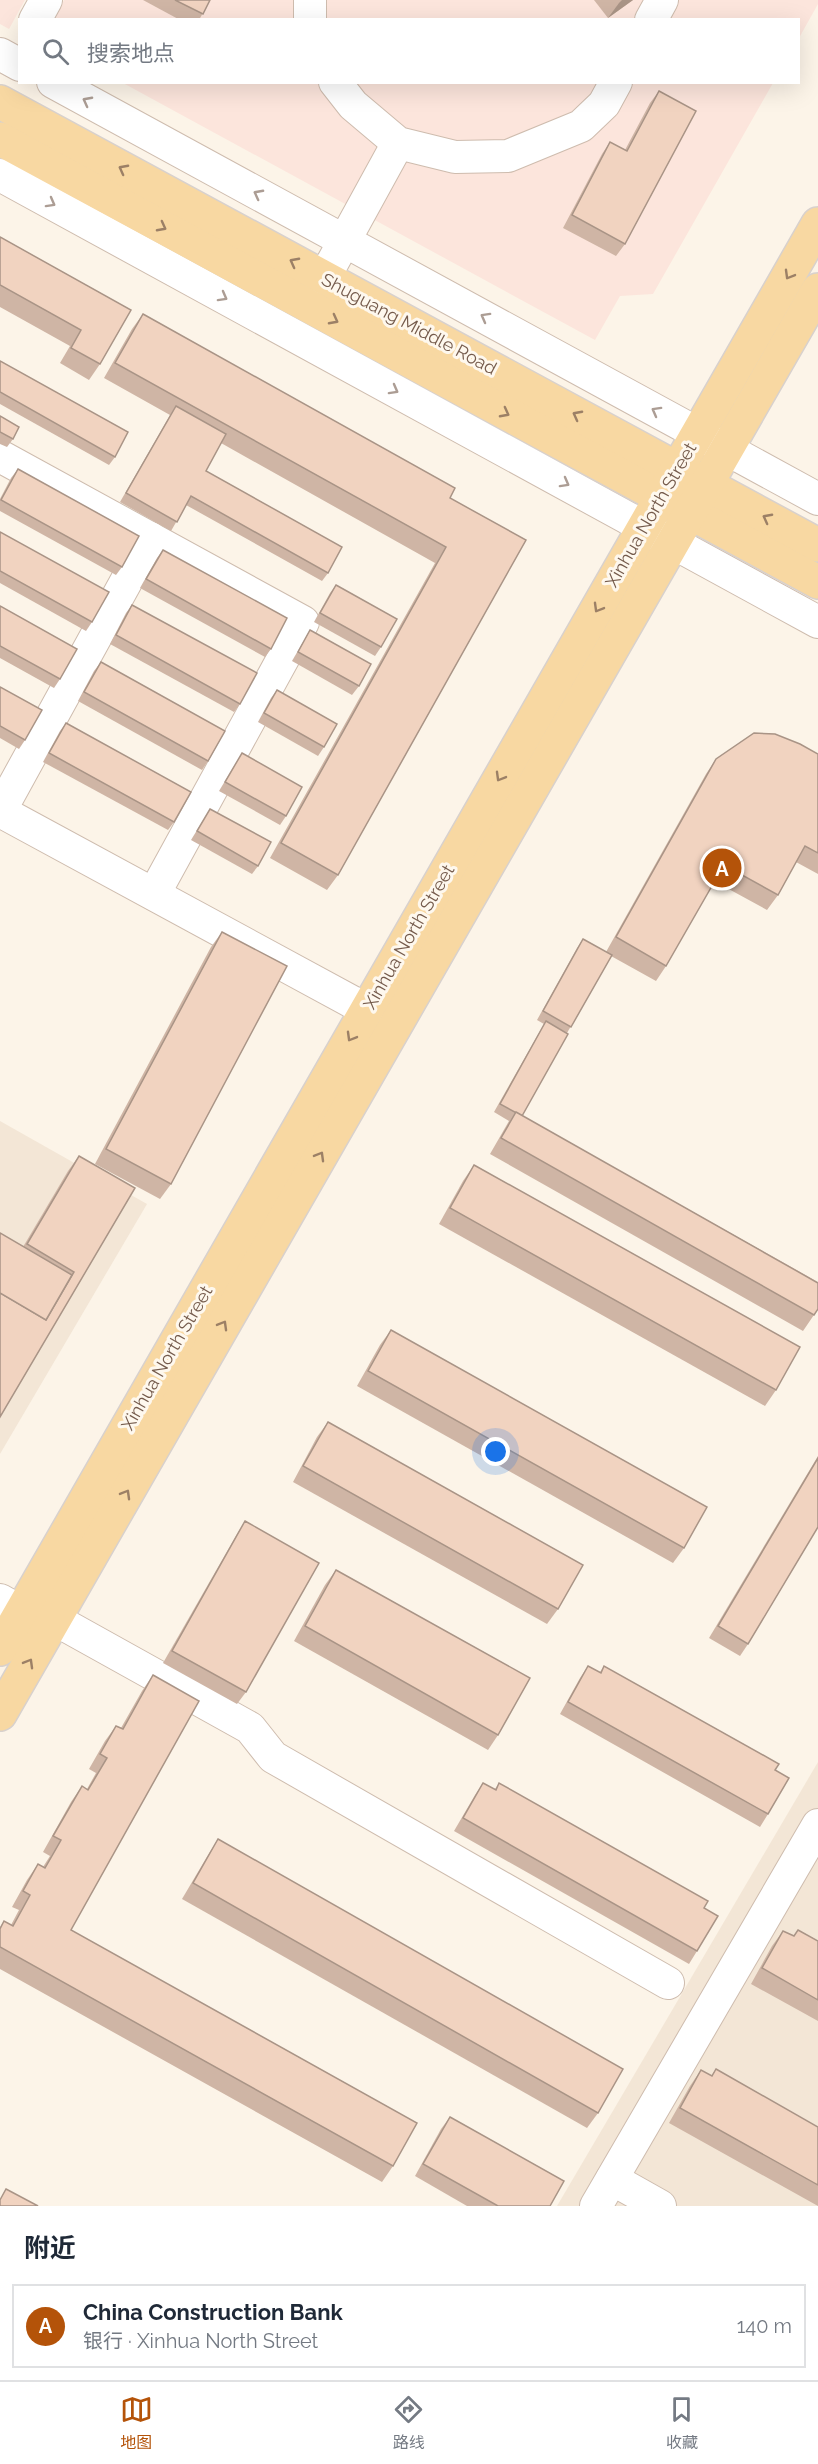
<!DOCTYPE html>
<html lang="zh">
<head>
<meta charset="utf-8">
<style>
  body { margin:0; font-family:Raleway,"Noto Sans SC",sans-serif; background:#f6f6f7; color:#1f2937 }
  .you { position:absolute; left:496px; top:1452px; width:21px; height:21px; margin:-15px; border:4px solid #fff; border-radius:50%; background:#1a73e8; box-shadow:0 0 0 9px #1a73e833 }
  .badge { display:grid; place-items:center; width:39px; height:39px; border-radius:50%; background:#b45309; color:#fff; font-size:20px; font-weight:700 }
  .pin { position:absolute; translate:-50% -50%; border:3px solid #fff; box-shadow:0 2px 6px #0006 }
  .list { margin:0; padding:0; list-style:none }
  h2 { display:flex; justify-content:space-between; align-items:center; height:78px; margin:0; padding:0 24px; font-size:26px }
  h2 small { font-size:20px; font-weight:400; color:#747a83 }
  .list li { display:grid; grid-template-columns:39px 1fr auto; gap:18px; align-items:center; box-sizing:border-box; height:84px; margin:0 12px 12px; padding:0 12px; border:2px solid #e0e1e3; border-radius:0px }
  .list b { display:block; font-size:22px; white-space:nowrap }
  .list p { margin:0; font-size:20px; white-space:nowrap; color:#747a83 }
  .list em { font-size:20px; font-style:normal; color:#747a83 }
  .icon { flex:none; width:33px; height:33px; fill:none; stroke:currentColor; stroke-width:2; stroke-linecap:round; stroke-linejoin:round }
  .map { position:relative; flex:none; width:818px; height:2206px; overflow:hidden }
  .search { position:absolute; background:#fff; box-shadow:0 6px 24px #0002; left:18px; right:18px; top:18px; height:66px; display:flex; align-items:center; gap:15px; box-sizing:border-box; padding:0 21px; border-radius:0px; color:#747a83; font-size:22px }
  .sheet { height:174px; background:#fff }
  nav { display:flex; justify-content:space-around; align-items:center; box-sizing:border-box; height:84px; border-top:2px solid #e0e1e3; background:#fff; font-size:16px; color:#747a83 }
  nav a { display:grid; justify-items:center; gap:3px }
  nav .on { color:#b45309 }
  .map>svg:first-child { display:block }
  .residential { fill:#f3e6d6 }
  .commercial { fill:#fce5dc }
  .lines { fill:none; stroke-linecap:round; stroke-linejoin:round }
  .minor-casing { stroke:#cebcae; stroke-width:34 }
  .major-casing { stroke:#d8d1cd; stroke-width:36 }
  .minor { stroke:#fff; stroke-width:32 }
  .major { stroke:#f8d8a2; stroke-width:33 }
  .wall { fill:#cfb5a5 }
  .shaded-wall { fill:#a99486 }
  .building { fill:#f1d3c0; stroke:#a99486; stroke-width:1.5 }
  .oneway { stroke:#ac9d94 }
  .oneway2 { stroke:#9c8066 }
  .labels { text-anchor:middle; stroke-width:6; stroke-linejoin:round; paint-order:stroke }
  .street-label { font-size:18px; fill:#755b4c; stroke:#fef8ee }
</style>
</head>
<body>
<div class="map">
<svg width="818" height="2206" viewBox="0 0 818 2206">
  <rect width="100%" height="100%" fill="#fcf4e8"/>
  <g class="residential">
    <polygon points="0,1121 147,1204 0,1454"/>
    <polygon points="818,1762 818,2206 557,2206"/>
  </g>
  <g class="commercial">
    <polygon points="0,0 25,0 9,29 0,24"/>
    <polygon points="64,0 818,0 818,4 799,38 798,20 54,20"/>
    <polygon points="123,83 773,83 653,294 620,296 595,340"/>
  </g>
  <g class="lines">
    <defs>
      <g id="minor">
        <polyline points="310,0 310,20"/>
        <polyline points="35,20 46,0"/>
        <polyline points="651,20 662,0"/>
        <polyline points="0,54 20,65"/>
        <polyline points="53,82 818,499"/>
        <polyline points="335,82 353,105 398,143 455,157 508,156 581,126 604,104 616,82"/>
        <polyline points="0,175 818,622"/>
        <polyline points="324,278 398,143"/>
        <polyline points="0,456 303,622 154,894"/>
        <polyline points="0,811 367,1010"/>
        <polyline points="0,811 150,538"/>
        <polyline points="0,1600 21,1612"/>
        <polyline points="54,1619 250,1728 273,1757 668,1983"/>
        <polyline points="612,2179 660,2206"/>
        <polyline points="596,2206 818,1825"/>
      </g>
      <g id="major">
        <polyline points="0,102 818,545"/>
        <polyline points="0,139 818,582"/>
        <polyline points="0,1649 818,224"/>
        <polyline points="0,1714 818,290"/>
      </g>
    </defs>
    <use href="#minor" class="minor-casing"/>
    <use href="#major" class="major-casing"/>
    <use href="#minor" class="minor"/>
    <use href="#major" class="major"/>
  </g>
  <g class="wall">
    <polygon points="143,0 210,0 199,20 180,20"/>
    <polygon points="594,0 633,0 608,18"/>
    <polygon points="659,91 625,244 616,256 563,228 602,154 610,142 625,150 650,103"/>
    <polygon points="0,237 131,310 100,364 89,380 60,363 70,346 0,307"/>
    <polygon points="143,314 450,498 526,540 338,875 327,890 270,858 435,563 221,443 206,471 328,573 322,581 186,505 171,531 120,502 170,415 104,378 132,329"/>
    <polygon points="0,361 115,457 109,465 0,404"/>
    <polygon points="0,416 13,439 7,447 0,444"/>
    <polygon points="18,469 122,567 116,575 0,511 0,499 11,478"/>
    <polygon points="0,532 92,622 86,631 0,583"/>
    <polygon points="163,550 271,649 265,657 140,588 157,558"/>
    <polygon points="336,585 381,647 375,656 314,622 330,593"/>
    <polygon points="132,605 240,704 234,712 110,644 126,613"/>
    <polygon points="0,606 60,679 54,688 0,658"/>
    <polygon points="310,630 359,686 352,695 292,661"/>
    <polygon points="101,662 208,761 202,770 78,701 94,671"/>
    <polygon points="0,687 25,740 19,749 0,738"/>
    <polygon points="277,690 324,747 318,756 258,722 271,698"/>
    <polygon points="66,723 174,822 168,830 43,762 60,731"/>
    <polygon points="242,753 286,816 280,825 219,791"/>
    <polygon points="818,754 818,874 796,862 778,895 767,910 714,881 666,966 656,981 611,956 567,1033 522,1116 818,1282 818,1309 803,1331 490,1154 509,1121 494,1112 544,1024 537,1020 577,948 583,939 606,952 706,774 716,759"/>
    <polygon points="210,809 258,866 252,874 191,840"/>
    <polygon points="222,932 171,1184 160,1199 95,1164 211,947"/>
    <polygon points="79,1156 135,1188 0,1417 23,1247 68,1171"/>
    <polygon points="474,1165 776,1390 765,1406 439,1224 463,1181"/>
    <polygon points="391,1330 684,1548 673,1563 357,1386 380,1345"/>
    <polygon points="328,1422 558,1609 547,1624 293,1482 317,1437"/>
    <polygon points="818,1456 818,1527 748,1644 740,1656 709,1638"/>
    <polygon points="245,1521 246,1692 237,1704 163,1663 237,1534"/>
    <polygon points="336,1570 498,1735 488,1750 294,1641 325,1585"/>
    <polygon points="588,1666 600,1672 604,1666 775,1770 768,1814 760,1827 560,1714 580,1678"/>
    <polygon points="153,1675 71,1930 393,2166 382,2182 0,1969 0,1927 4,1921 11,1925 19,1910 12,1907 27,1880 38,1864 43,1867 50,1856 43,1852 71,1802 82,1786 87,1789 96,1773 89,1769 105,1741 116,1726 121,1728 142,1691"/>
    <polygon points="483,1783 495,1789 499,1783 704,1908 697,1951 689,1964 454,1831 475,1795"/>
    <polygon points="218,1839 598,2113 587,2128 182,1899 208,1855"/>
    <polygon points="798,1930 818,1941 818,2021 751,1984 772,1946 783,1931 794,1936"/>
    <polygon points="716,2069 818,2127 818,2206 669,2123 690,2086 701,2070 711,2076"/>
    <polygon points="450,2117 550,2206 467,2206 415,2176 441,2129"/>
  </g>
  <polygon class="shaded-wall" points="622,0 633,0 608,18 619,3"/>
  <g class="building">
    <polygon points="175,0 210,0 203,14"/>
    <polygon points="659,91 696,111 625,244 572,215 610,142 627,151"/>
    <polygon points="0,237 131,310 100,364 71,348 81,330 0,285"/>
    <polygon points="143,314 455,488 450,498 526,540 338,875 281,843 446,547 115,363"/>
    <polygon points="0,361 128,432 115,457 0,392"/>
    <polygon points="176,406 226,434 206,471 342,547 328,573 191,496 177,522 126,493"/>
    <polygon points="0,416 19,427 13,439 0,432"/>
    <polygon points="18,469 139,536 122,567 1,500"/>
    <polygon points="0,532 109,592 92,622 0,571"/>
    <polygon points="163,550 287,618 271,649 146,579"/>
    <polygon points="336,585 397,619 381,647 320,613"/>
    <polygon points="132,605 257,673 240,704 116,635"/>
    <polygon points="0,606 77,649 60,679 0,646"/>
    <polygon points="310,630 371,664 359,686 298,652"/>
    <polygon points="101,662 225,731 208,761 84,692"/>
    <polygon points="0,687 42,710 25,740 0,726"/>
    <polygon points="277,690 337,724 324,747 264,713"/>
    <polygon points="66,723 191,792 174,822 49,753"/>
    <polygon points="754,733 775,734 800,744 818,754 818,853 805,846 778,895 724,865 666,966 616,937 716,759"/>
    <polygon points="242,753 302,787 286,816 225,782"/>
    <polygon points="210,809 271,842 258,866 197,831"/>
    <polygon points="222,932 287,966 171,1184 106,1149"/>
    <polygon points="583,939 612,955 571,1027 543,1011"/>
    <polygon points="546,1021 568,1034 522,1116 500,1104"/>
    <polygon points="516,1112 818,1283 818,1309 814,1315 501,1138"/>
    <polygon points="79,1156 135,1188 0,1417 0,1293 46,1320 74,1272 27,1244"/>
    <polygon points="474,1165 800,1347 776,1390 450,1208"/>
    <polygon points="0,1233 72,1275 46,1320 0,1293"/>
    <polygon points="391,1330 707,1507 684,1548 368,1371"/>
    <polygon points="328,1422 583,1565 558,1609 303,1466"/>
    <polygon points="818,1458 818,1527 748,1644 718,1626"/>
    <polygon points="245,1521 319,1563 246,1692 172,1651"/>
    <polygon points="336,1570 530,1678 498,1735 305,1626"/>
    <polygon points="588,1666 601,1673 604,1666 779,1764 775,1770 789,1778 768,1814 568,1702"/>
    <polygon points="153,1675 199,1701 71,1930 417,2123 393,2166 0,1947 0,1929 4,1921 13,1926 30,1895 23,1891 38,1864 45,1868 61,1840 53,1836 82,1786 88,1790 107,1758 100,1754 116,1726 123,1729"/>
    <polygon points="483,1783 496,1790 499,1783 708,1901 704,1908 718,1916 697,1951 463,1818"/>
    <polygon points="218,1839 623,2069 598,2113 193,1883"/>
    <polygon points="798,1930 818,1941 818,2000 762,1968 783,1931 794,1936"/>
    <polygon points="716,2069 818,2127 818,2185 680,2108 701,2070 712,2076"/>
    <polygon points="450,2117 564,2181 550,2206 498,2206 423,2164"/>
    <polygon points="6,2189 38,2206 0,2206 0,2200"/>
  </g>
  <defs><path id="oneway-chevron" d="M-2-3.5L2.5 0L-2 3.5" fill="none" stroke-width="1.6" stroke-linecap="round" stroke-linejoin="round" transform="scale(1.5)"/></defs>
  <g class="oneway">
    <use href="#oneway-chevron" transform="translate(87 101) rotate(-152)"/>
    <use href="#oneway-chevron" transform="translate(258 194) rotate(-152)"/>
    <use href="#oneway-chevron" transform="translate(51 203) rotate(29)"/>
    <use href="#oneway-chevron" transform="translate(223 297) rotate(29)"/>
    <use href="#oneway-chevron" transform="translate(485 317) rotate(-151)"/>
    <use href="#oneway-chevron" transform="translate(394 390) rotate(29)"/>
    <use href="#oneway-chevron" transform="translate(656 411) rotate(-151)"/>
    <use href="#oneway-chevron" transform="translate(565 483) rotate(29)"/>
  </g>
  <g class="oneway2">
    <use href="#oneway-chevron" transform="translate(123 169) rotate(-152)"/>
    <use href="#oneway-chevron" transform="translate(162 227) rotate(28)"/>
    <use href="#oneway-chevron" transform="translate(294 262) rotate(-152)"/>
    <use href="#oneway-chevron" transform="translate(789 275) rotate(120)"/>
    <use href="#oneway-chevron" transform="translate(334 320) rotate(28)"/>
    <use href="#oneway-chevron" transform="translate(505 413) rotate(28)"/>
    <use href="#oneway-chevron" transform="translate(577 415) rotate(-152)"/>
    <use href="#oneway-chevron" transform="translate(767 518) rotate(-152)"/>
    <use href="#oneway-chevron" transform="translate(598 608) rotate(120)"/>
    <use href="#oneway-chevron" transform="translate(500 777) rotate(120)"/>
    <use href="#oneway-chevron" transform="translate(351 1037) rotate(120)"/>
    <use href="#oneway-chevron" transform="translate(320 1156) rotate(-60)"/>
    <use href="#oneway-chevron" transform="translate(223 1325) rotate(-60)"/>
    <use href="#oneway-chevron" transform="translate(126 1494) rotate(-60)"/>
    <use href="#oneway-chevron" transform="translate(29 1663) rotate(-60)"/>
  </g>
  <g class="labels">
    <g class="street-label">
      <text transform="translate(409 324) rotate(28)" y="6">Shuguang Middle Road</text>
      <text transform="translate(651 515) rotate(-60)" y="6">Xinhua North Street</text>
      <text transform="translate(409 937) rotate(-60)" y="6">Xinhua North Street</text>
      <text transform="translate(167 1358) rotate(-60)" y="6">Xinhua North Street</text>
    </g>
  </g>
</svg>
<div class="you"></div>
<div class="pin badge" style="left:722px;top:868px">A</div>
<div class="search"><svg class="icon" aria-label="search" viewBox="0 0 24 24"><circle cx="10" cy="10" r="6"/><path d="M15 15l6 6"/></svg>搜索地点</div>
</div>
<section class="sheet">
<h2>附近<small></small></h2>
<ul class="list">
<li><span class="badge">A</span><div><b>China Construction Bank</b><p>银行 · Xinhua North Street</p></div><em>140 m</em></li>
</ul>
</section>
<nav>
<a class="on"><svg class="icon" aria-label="map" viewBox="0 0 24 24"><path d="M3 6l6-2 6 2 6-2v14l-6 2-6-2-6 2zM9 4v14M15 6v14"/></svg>地图</a>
<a><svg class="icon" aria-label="directions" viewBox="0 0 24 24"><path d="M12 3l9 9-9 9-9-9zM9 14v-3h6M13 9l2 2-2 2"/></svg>路线</a>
<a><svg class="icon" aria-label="saved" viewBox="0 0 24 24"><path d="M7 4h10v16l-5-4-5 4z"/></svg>收藏</a>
</nav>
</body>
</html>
